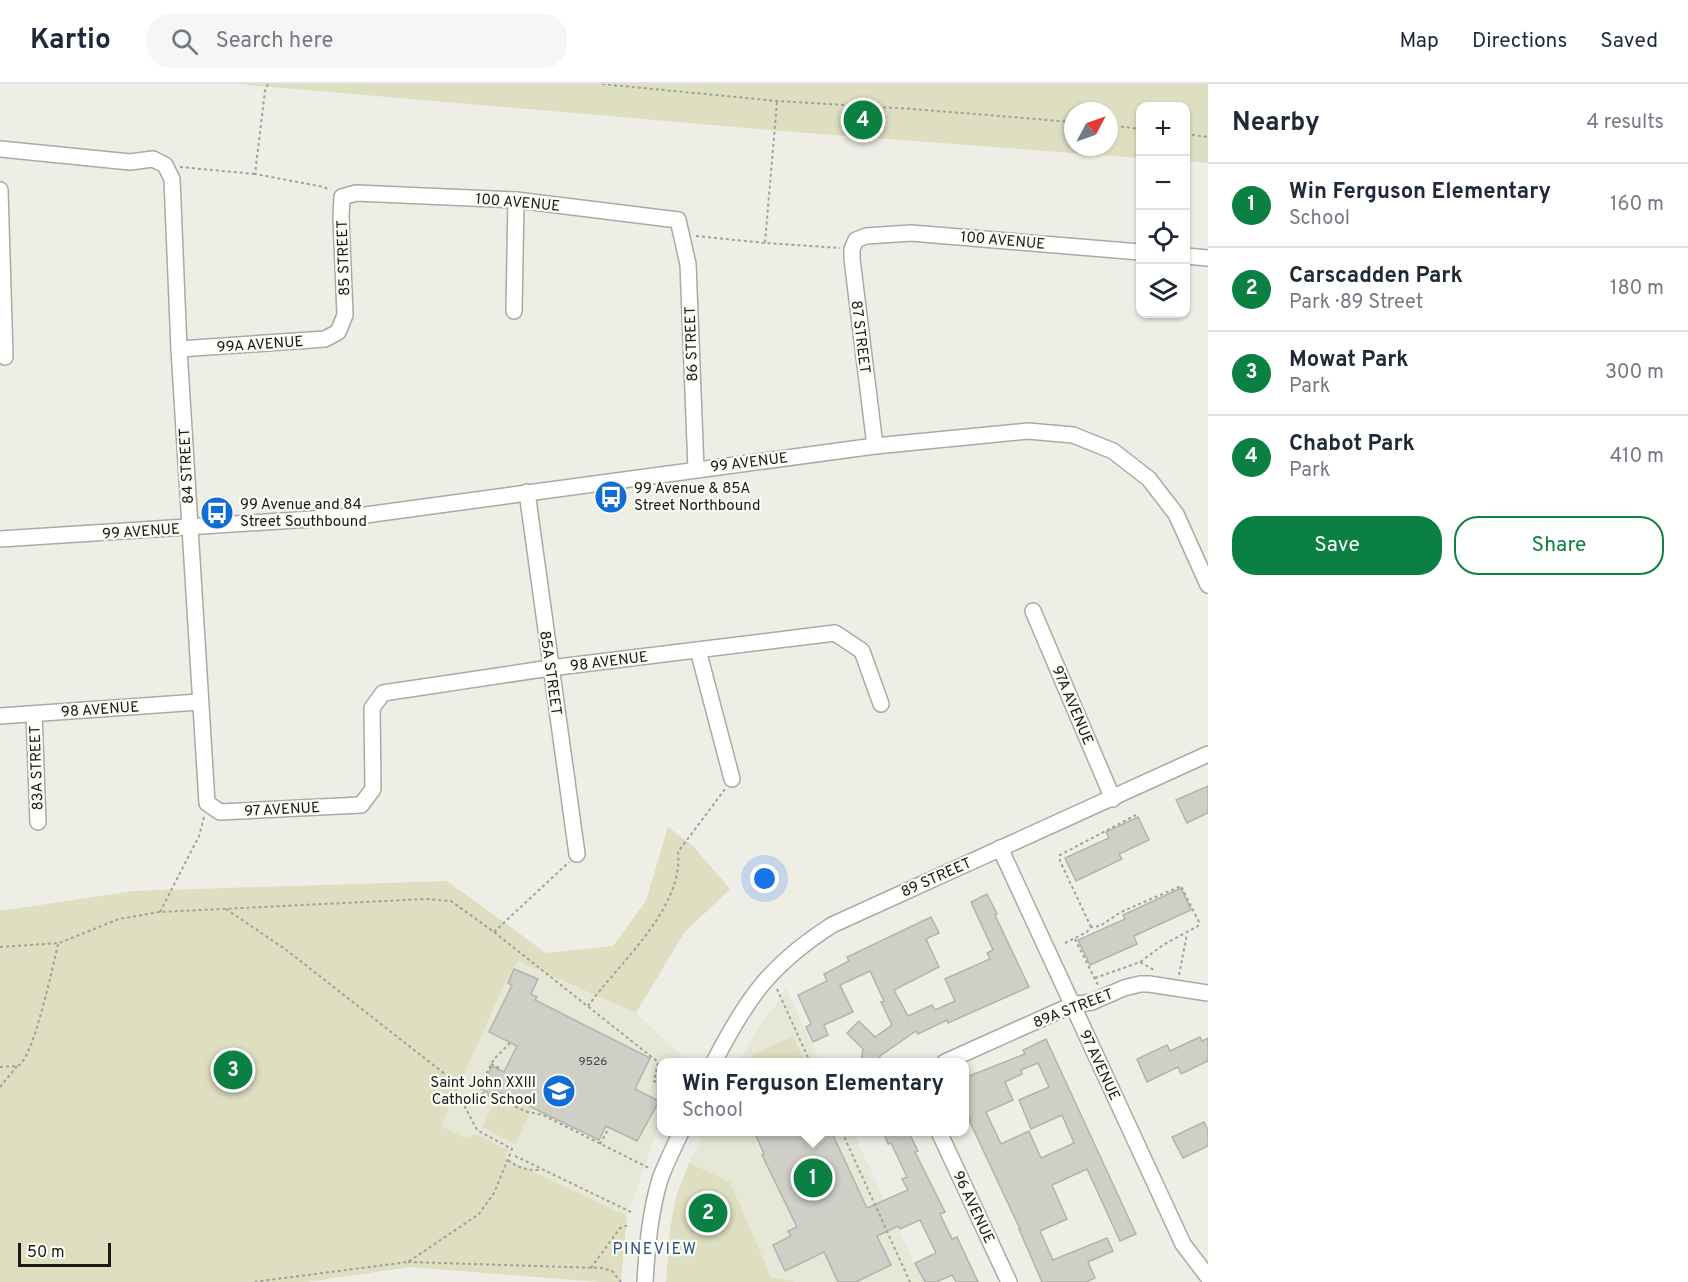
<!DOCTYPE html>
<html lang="en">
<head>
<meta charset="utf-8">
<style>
  body { margin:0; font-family:Overpass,sans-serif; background:#f6f6f7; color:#1f2937 }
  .controls { position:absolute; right:18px; top:18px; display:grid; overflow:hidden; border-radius:12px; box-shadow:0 2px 4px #0004 }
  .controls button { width:54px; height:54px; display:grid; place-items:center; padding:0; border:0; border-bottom:2px solid #e0e1e3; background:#fff; color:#1f2937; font:30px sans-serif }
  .compass { position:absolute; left:1064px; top:18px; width:54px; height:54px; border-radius:50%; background:#fff; box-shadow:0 2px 4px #0004; rotate:49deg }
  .scale { position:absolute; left:18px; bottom:15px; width:93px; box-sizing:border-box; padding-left:6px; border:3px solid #1a1a17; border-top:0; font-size:16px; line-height:21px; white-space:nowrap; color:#1a1a17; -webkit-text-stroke:4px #fcfcf4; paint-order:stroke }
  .you { position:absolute; left:765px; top:795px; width:21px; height:21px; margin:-15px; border:4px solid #fff; border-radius:50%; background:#1a73e8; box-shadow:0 0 0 9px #1a73e833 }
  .badge { display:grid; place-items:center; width:39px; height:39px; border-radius:50%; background:#0b8043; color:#fff; font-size:20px; font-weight:700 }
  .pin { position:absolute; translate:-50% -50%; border:3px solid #fff; box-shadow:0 2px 6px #0006 }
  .popup { position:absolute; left:657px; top:974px; width:312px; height:78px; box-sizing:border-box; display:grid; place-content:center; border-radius:12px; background:#fff; filter:drop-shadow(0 2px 4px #0005); font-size:20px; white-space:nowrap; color:#747a83 }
  .popup b { font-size:22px; color:#1f2937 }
  .popup::after { content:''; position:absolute; left:50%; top:100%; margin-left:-12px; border:12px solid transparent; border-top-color:#fff }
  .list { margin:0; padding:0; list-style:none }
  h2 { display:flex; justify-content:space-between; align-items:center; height:78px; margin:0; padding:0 24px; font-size:26px }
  h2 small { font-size:20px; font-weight:400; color:#747a83 }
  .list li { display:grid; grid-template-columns:39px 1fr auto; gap:18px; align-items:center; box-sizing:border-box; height:84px; padding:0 24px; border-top:2px solid #e0e1e3 }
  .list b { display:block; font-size:22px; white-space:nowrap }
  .list p { margin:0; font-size:20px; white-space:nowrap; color:#747a83 }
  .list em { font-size:20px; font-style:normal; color:#747a83 }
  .actions { display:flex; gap:12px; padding:18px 24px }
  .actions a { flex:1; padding:14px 0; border:2px solid #0b8043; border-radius:24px; text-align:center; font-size:21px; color:#0b8043 }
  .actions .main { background:#0b8043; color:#fff }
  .icon { flex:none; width:33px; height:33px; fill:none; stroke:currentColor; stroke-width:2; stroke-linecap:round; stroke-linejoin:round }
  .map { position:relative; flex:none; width:1208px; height:1198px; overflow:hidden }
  header { display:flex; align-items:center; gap:36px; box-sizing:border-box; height:84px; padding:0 30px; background:#fff; border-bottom:2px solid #e0e1e3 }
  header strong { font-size:28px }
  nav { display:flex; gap:33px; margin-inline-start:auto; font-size:21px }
  .search { width:420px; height:54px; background:#f6f6f7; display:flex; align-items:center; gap:15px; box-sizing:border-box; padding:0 21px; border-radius:24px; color:#747a83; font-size:22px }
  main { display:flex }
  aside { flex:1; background:#fff }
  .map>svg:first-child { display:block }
  .built { fill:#e7e7d7 }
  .green { fill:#dedec1; fill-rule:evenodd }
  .building { fill:#cfcfc8; stroke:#b3b3ab; stroke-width:1.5; fill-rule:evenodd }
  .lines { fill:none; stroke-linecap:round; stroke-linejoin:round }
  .minor-casing { stroke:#aaaaa3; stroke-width:18 }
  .path { stroke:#a1a19b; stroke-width:2; stroke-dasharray:3 3; stroke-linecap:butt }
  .minor { stroke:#fff; stroke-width:15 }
  .labels { text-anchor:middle; stroke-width:4.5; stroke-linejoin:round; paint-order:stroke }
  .number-label { font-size:12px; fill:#474743 }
  .street-label { font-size:15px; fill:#1a1a17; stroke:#fcfcf4 }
  .poi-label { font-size:15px; fill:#1a1a17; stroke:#fcfcf4; text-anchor:start }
  .neighbourhood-label { font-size:16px; letter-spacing:1.5px; fill:#2c558a; stroke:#fcfcf4 }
</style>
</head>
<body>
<header>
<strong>Kartio</strong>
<div class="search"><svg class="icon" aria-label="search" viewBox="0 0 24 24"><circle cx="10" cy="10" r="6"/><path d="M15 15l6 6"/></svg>Search here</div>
<nav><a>Map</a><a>Directions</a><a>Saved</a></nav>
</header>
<main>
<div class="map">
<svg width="1208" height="1198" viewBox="0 0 1208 1198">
  <rect width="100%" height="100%" fill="#eeeee7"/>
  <g class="built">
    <polygon points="516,875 636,929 688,978 662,978 661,1035 627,1132 441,1043"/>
    <polygon points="786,904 820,978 738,978 768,929 776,921"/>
    <polygon points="704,1048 853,1048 923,1198 796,1198 771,1193 730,1099 689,1079"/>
  </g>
  <g class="green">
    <path d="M238,0h970v79l-22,-2v-55h-46v52l-346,-26zM1073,27h36v36h-36z"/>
    <polygon points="668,743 694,763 730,805 684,849 636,929 518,877 506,897 441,1042 467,1055 475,1050 508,1066 505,1074 627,1132 621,1198 599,1198 410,1183 307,1198 0,1198 0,827 133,807 447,797 546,869 613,862 646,817"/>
    <polygon points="793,952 804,975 796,978 756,978 752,971"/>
    <polygon points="500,1008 532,1024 515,1060 482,1043"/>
    <polygon points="689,1079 730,1098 771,1193 796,1198 666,1198 670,1145 676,1113"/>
  </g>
  <g class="building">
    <polygon points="1208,702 1208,729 1187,739 1176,716"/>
    <polygon points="1138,733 1149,756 1119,770 1122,775 1076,797 1065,774 1109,754 1106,748"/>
    <polygon points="1181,804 1191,826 1134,852 1137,860 1090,881 1078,856 1125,835 1123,831"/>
    <polygon points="987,810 997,830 995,831 1029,903 948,939 947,936 918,950 916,947 880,972 879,978 861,978 863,965 847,949 859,937 875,953 892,941 881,918 884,917 870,887 840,901 853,928 824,941 828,951 813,958 806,943 811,940 798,911 827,897 824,890 849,877 847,873 931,833 939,849 926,855 939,883 894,906 908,932 932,921 935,926 955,917 945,895 990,875 987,869 993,866 971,818"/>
    <polygon points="514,885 538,895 531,910 537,913 535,916 650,974 635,1005 659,1017 637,1057 606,1042 599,1056 500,1008 497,1014 481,1005 492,982 504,988 517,962 489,948 512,901 508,899"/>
    <polygon points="1200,953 1202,957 1208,954 1208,977 1181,990 1178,983 1147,998 1137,975 1167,961 1170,967"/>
    <path d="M1046,955l90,195 -16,7 -33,-72 -35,16 15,34 -27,12 13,29 54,-22 6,13 -25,11 7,16 -9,4h-44l-23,-53h1l-51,-109h2l-7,-14v-28l61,-24 -2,-4zM1038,979l11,24 -30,13 12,29 31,-14 12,28 -33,15 -12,-27 -28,13 -15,-32 27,-12 -8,-18 17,-8 -1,-4z"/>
    <polygon points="1204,1038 1208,1046 1208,1062 1183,1074 1172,1053"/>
    <polygon points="754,1047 831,1047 867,1124 908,1106 902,1095 907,1093 891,1059 888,1060 883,1047 908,1047 918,1067 915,1068 945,1128 940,1130 952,1155 957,1153 978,1198 956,1198 952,1191 936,1198 925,1198 915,1179 936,1169 920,1136 900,1145 898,1142 877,1152 891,1181 856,1198 838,1198 824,1168 785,1187 773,1161 791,1152 788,1147 797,1143 762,1071 764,1070"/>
  </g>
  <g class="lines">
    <defs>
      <g id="minor">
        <polyline points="0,65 130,78 153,75 165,81 172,95 179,265 207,719 220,728 361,721 373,705 372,624 383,609 550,584 835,549 862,567 881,620"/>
        <polyline points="0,106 5,273"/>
        <polyline points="1186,172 1208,174"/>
        <polyline points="514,227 516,116"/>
        <polyline points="179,265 325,255 338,248 345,231 341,133 342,113 356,109 516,116 678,136 688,180 696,385"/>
        <polyline points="875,362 852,175 852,165 856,156 866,152 911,149 1140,168"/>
        <polyline points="527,408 577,770"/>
        <polyline points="0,455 358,432 875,362 1028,347 1073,351 1113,367 1149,395 1176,430 1208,501"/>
        <polyline points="1033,527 1113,715"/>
        <polyline points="698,566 732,695"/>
        <polyline points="34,630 38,738"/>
        <polyline points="0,632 199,618"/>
        <polyline points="1000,764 1183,1160 1208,1193"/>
        <path d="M714,978c33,-64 56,-97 118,-137l376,-171"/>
        <polyline points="945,978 1072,921 1092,918 1124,904 1140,900 1149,900 1208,909"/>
        <polyline points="939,1048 1009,1198"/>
        <path d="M645,1198c2,-35 5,-69 15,-103 6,-16 14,-32 21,-47"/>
      </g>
    </defs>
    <use href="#minor" class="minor-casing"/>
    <g class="path">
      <polyline points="268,0 265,7 255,90 324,103 329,106"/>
      <polyline points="602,0 777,17 913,25 1073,38"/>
      <polyline points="777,18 765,159 840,164"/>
      <polyline points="1109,41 1140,45"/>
      <polyline points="1186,50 1208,53"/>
      <polyline points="180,83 255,90"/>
      <polyline points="696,152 765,159"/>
      <polyline points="226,825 285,865 450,994 477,1046 512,1065 494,1109 479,1130 408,1178 253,1198"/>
      <polyline points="160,828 199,752 204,733"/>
      <polyline points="1091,843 1060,777 1060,771 1136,731"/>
      <polyline points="494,848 569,778"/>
      <polyline points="1075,855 1098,901"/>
      <polyline points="1065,859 1087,848 1091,843 1100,842 1121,828 1181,802 1199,838 1198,842 1163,861 1140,878"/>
      <polyline points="0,863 59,859 119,835 160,828 426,815 451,817 494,848 658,978 654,997 662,1001"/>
      <polyline points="1179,891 1187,850"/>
      <polyline points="1095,894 1140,878 1154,886"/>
      <polyline points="777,905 810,978"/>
      <path d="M588,922c31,-43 96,-98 90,-154l47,-63"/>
      <polyline points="510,959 494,975 480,1002 482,1009 528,1028 543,1031 649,1084"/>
      <polyline points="491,980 501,985"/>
      <path d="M0,983c5,-1 14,0 19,-2 15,-9 34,-100 39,-121"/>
      <polyline points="0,1003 18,981"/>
      <polyline points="842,1048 910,1198"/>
      <polyline points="600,1060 609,1044"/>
      <polyline points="515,1072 631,1128"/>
      <path d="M508,1076c12,9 19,10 33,10"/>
      <polyline points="408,1178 601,1184 612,1187 621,1198"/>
      <polyline points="591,1184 620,1144 628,1141"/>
    </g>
    <use href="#minor" class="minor"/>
  </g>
  <defs>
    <symbol id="bus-disc" viewBox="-11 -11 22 22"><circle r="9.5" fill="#116dd6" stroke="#fcfcf4"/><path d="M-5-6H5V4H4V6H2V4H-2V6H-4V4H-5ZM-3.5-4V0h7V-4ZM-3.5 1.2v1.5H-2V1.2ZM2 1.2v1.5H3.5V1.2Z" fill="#fff"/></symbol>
    <symbol id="school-disc" viewBox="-11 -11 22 22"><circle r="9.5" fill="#116dd6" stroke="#fcfcf4"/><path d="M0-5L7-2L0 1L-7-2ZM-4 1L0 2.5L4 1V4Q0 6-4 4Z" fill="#fff"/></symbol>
  </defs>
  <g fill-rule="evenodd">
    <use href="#bus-disc" x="592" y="394" width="38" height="38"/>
    <use href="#bus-disc" x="198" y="410" width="38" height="38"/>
    <use href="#school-disc" x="540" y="988" width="38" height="38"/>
  </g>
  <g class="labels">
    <g class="number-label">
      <text x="593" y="981">9526</text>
    </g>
    <g class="street-label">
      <text transform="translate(518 118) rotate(5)" y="5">100 AVENUE</text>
      <text transform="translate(1003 156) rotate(5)" y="5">100 AVENUE</text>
      <text transform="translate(343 174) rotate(-92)" y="5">85 STREET</text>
      <text transform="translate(861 253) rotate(83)" y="5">87 STREET</text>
      <text transform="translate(260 260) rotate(-4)" y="5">99A AVENUE</text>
      <text transform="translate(691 260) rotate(-92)" y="5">86 STREET</text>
      <text transform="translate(749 378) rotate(-7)" y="5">99 AVENUE</text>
      <text transform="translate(186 382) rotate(-93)" y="5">84 STREET</text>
      <text transform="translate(141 447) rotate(-4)" y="5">99 AVENUE</text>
      <text transform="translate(609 577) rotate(-7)" y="5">98 AVENUE</text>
      <text transform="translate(551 589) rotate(82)" y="5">85A STREET</text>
      <text transform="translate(1073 621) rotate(67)" y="5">97A AVENUE</text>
      <text transform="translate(100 625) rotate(-4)" y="5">98 AVENUE</text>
      <text transform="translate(36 684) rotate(-92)" y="5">83A STREET</text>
      <text transform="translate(282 725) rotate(-3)" y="5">97 AVENUE</text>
      <text transform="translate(936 793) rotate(-24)" y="5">89 STREET</text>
      <text transform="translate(1073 924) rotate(-21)" y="5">89A STREET</text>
      <text transform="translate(1100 981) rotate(65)" y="5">97 AVENUE</text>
      <text transform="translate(974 1123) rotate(65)" y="5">96 AVENUE</text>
    </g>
    <g class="poi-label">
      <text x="634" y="409">99 Avenue &amp; 85A<tspan x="634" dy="17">Street Northbound</tspan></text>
      <text x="240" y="425">99 Avenue and 84<tspan x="240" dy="17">Street Southbound</tspan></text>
      <text x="536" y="1003" text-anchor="end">Saint John XXIII<tspan x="536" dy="17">Catholic School</tspan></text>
    </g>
    <g class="neighbourhood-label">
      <text x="655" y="1170">PINEVIEW</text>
    </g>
  </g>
</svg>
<div class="controls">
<button>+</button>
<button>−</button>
<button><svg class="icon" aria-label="locate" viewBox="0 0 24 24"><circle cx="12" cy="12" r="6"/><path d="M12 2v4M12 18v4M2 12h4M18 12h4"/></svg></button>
<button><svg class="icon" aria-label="layers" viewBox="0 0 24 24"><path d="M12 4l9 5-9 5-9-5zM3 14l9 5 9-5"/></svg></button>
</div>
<svg class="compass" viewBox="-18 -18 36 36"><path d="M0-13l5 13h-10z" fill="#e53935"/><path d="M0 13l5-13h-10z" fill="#747a83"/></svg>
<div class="scale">50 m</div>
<div class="you"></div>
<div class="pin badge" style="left:813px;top:1094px">1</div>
<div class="popup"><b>Win Ferguson Elementary</b>School</div>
<div class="pin badge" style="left:708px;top:1129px">2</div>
<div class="pin badge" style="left:233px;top:986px">3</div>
<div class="pin badge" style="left:863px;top:36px">4</div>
</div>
<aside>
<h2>Nearby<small>4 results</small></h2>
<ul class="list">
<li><span class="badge">1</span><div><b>Win Ferguson Elementary</b><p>School</p></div><em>160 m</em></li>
<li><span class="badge">2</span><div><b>Carscadden Park</b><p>Park · 89 Street</p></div><em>180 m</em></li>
<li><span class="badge">3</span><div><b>Mowat Park</b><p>Park</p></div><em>300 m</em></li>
<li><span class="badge">4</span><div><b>Chabot Park</b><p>Park</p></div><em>410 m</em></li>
</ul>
<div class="actions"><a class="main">Save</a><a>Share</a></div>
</aside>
</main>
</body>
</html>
